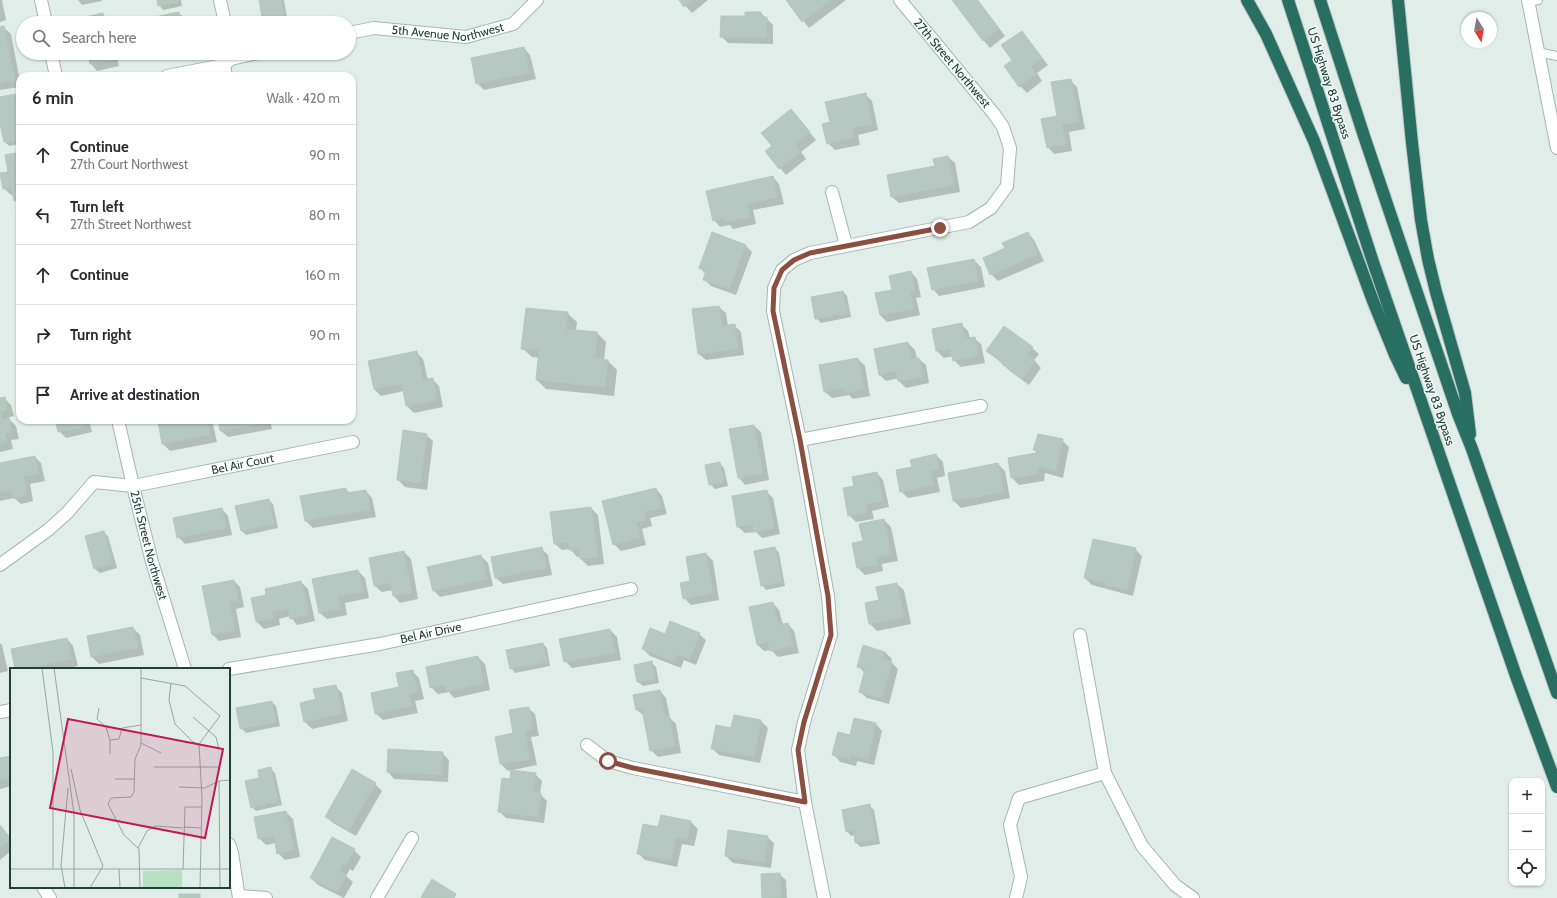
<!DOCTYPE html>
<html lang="en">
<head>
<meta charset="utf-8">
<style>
  body { margin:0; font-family:Cabin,sans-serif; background:#f2f2f3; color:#2b2b33 }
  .controls { position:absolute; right:12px; bottom:12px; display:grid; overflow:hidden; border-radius:8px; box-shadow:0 1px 3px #0004 }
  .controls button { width:36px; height:36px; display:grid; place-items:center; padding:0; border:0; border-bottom:1px solid #e1e1e2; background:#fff; color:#2b2b33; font:20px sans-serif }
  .compass { position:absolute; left:1461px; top:12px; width:36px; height:36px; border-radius:50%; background:#fff; box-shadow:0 1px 3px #0004; rotate:169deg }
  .stop { position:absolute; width:12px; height:12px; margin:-9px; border:3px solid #8a4f3f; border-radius:50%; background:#fff }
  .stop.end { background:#8a4f3f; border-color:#fff; box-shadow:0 1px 4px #0008 }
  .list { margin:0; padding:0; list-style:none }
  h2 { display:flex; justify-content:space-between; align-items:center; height:52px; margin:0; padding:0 16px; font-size:17px }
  h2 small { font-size:13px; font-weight:400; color:#7c7c81 }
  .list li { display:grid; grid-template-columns:26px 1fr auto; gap:12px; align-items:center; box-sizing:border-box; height:60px; padding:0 16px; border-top:1px solid #e1e1e2 }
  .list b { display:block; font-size:15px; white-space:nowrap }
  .list p { margin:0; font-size:13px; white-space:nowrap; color:#7c7c81 }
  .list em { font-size:13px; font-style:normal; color:#7c7c81 }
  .icon { flex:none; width:22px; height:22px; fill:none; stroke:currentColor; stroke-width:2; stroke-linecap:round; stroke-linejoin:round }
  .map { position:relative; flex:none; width:1557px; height:898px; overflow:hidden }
  .search { position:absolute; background:#fff; box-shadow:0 1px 3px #0004; left:16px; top:16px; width:340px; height:44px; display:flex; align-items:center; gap:10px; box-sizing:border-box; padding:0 14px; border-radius:22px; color:#7c7c81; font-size:15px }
  .panel { position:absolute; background:#fff; box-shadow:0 1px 3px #0004; left:16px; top:72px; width:340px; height:352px; border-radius:12px }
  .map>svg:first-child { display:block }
  .shadow { fill:#0003 }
  .building { fill:#b6c8c1; stroke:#b3c8bf }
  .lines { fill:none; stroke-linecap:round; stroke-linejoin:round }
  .lane-casing { stroke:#a3b6b0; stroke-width:10 }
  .street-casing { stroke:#a3b6b0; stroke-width:14 }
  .highway-casing { stroke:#c0cac7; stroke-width:14 }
  .lane { stroke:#fff; stroke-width:8 }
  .street { stroke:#fff; stroke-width:12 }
  .highway { stroke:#286f62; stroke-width:12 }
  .route { stroke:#8a4f3f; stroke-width:5 }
  .labels { text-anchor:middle; stroke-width:3; stroke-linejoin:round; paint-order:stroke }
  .street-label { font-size:12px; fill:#1f4038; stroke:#f2f9f6 }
  .inset-road { fill:none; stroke:#93a8a2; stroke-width:1 }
  .view { fill:#c2185b; fill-opacity:0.15; stroke:#c2185b; stroke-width:2 }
  .inset-edge { fill:none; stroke:#1f4038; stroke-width:2 }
</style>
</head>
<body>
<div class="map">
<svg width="1557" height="898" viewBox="0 0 1557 898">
  <rect width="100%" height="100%" fill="#e1ede8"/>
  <g class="shadow">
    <polygon points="0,0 2,0 6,20 0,22"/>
    <polygon points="78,0 102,0 102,1 82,5"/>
    <polygon points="158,0 181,0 182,6 163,10 159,5"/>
    <polygon points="260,0 284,0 288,23 265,23"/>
    <polygon points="680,0 708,0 692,13"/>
    <polygon points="787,0 846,0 809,28"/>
    <polygon points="953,0 978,0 1005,36 990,48 984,41"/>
    <polygon points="179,13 183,17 184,23 161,23"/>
    <polygon points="761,13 773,25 773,44 728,43 722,37"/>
    <polygon points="103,14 110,23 83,23"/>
    <polygon points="0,28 4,28 11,34 20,81 20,87 0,90"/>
    <polygon points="1022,32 1028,39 1048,65 1037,73 1042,81 1027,93 1020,86 1014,61"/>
    <polygon points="524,48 530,55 536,79 484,90 477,83"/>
    <polygon points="89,53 116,53 119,66 97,71 91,64"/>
    <polygon points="163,53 181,53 166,56"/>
    <polygon points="1070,80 1077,87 1085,129 1069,132 1072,151 1054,154 1048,147"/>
    <polygon points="865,94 872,101 878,130 858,135 860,145 835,150 828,143 831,123"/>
    <polygon points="15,95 19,100 20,105 20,144 9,146 5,142 0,119 0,98"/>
    <polygon points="791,110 816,140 801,152 806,159 786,175 780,168 773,146"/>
    <polygon points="20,153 20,206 15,200 14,195 11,195 4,188 9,172"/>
    <polygon points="948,157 955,163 960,192 899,203 892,197"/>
    <polygon points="773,177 779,184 784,204 753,210 756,224 733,229 730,225 720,227 714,220"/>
    <polygon points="1028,233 1034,240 1044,261 998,281 991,274 1006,249"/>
    <polygon points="745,245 752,252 736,295 711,286 704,279 706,274 700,268"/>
    <polygon points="974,260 981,267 985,287 939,296 933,289"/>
    <polygon points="911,272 917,279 921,297 916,298 920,315 887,322 880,315 876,294 893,291"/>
    <polygon points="843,292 847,296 851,317 821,323 816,318"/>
    <polygon points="719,307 726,313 728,326 734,325 741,332 744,355 706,360 699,354"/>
    <polygon points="567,313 577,322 576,331 597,333 606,342 604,360 608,361 617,370 614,396 546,389 537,380 539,358 532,357 522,348"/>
    <polygon points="961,324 968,331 970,338 974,338 981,344 985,363 961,367 954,360 953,356 944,358 937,351 933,329"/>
    <polygon points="908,343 915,350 917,359 919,359 926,365 929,383 906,388 899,381 899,378 886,381 879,374"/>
    <polygon points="1032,348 1039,354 1034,360 1041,368 1029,385 1010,371 987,350"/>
    <polygon points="416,352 423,359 428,380 432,379 439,386 443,407 414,413 407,406 404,391 381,396 374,389 369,362"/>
    <polygon points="858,359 865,366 870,396 853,399 849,395 832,398 825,392"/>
    <polygon points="352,393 355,405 352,405"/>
    <polygon points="4,398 11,405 14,416 7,418 7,420 9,419 16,426 19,439 11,440 13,449 0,452 0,399"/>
    <polygon points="56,420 89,420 92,432 66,438 59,431"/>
    <polygon points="169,420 212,420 217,442 170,451 163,444 159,422"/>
    <polygon points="219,420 270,420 272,429 228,437 221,431"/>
    <polygon points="754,426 761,432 769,480 745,485 739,478"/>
    <polygon points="426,435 433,441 427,490 405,487 398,480"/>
    <polygon points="1062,440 1069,447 1063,478 1045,473 1044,481 1019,485 1012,478 1010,459 1038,454 1035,450"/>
    <polygon points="936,455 943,462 945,476 937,478 940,492 908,498 901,491 913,468"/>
    <polygon points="35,457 41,463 45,481 30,484 33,501 21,504 14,498 0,501 0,464"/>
    <polygon points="720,464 724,468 728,486 715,489 710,484"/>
    <polygon points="998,464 1005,471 1010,498 961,508 954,501 949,474"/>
    <polygon points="877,473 883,480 889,507 872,511 874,519 856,522 849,515 855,487"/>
    <polygon points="346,489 351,494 366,491 372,498 376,517 313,528 306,521 302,497"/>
    <polygon points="656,489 662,496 667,514 650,518 652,526 642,529 646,545 621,551 614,544"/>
    <polygon points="766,491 773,498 780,534 762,538 756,532 745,533 738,527"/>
    <polygon points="269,500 273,504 278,528 246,535 242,531"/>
    <polygon points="591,508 598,515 604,564 588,566 581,559 581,556 577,557 570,549 562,550 555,544"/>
    <polygon points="222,509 228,516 232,535 185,544 178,537"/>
    <polygon points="884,520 891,527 898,561 882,564 883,571 865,575 858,568 853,544 864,542"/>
    <polygon points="103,532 108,536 117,568 100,573 95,569"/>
    <polygon points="775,548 779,553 785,586 766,590 762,585"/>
    <polygon points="542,549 548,555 552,575 503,584 496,578"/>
    <polygon points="1135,549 1142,556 1133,596 1092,585 1085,578"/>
    <polygon points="404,552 411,559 418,599 400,603 394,596 393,590 382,592 375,586"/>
    <polygon points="706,554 713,561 719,600 691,605 684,598"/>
    <polygon points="481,556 488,563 493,586 440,597 433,590"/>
    <polygon points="358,571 365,578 369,598 345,603 347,615 327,619 320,613"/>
    <polygon points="234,581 240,587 244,607 236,609 241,637 219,641 212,634"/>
    <polygon points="301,582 308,589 315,621 297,625 290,616 279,619 280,625 264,629 257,622 252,599 267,596"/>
    <polygon points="897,584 904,590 911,624 877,631 870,624 866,603 880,601 877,588"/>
    <polygon points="773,603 779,610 783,625 788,624 794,631 799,653 778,657 771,650 764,651 757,644"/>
    <polygon points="133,628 140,635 144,655 99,664 92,657 88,637"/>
    <polygon points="610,630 617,637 621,660 572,668 565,661"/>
    <polygon points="699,634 706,640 696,665 684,660 681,668 650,656 643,649"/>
    <polygon points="67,639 73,646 78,666 62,669 17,669"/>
    <polygon points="0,643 2,645 8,671 0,673"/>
    <polygon points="543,644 547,648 550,666 515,673 511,668"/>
    <polygon points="885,652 892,659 891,662 898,669 889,704 867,698 860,692 865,673 858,666"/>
    <polygon points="478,657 485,664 490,690 454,698 449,692 438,694 431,687"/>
    <polygon points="651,662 656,667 659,683 643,686 638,682 635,666"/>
    <polygon points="412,671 419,678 424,699 415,701 418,713 383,720 376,714 400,688"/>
    <polygon points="335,686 342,693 348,721 312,729 305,722 317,700"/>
    <polygon points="660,691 666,698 670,718 676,724 681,753 658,757 651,750 644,716 637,710"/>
    <polygon points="272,702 276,706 280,726 246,733 241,728"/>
    <polygon points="528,708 535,714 539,736 531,737 537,765 508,771 501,764 496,737 515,734"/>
    <polygon points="761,721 768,728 760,763 719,755 712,748 732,729"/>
    <polygon points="876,724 882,731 874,765 857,761 856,766 840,762 834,755 851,736"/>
    <polygon points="442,753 449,760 448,782 394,779 388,772"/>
    <polygon points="11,757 11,786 0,789 0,759"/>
    <polygon points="270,768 275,773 282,805 256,811 252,807 261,779"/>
    <polygon points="352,771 375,784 382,791 356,836 333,823 326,816"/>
    <polygon points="535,774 542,781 540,794 547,801 544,823 506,818 499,811 511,780"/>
    <polygon points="869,805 874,810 880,844 861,847 856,843 855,835 851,836 847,831"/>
    <polygon points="286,812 293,819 300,857 285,860 278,853 276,843 266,845 259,838"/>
    <polygon points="661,816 691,822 698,829 694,846 682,844 677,867 645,860 638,853 659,828"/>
    <polygon points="0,826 11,839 11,851 0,860"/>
    <polygon points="767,837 774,843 771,868 733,863 726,856"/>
    <polygon points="354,850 361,857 353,871 350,869 346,876 353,882 344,898 318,885 311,878"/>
    <polygon points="779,874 786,880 787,898 763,898"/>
  </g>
  <g class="building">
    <polygon points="157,0 178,0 178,2 158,6"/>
    <polygon points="259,0 281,0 284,19 263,23"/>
    <polygon points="679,0 693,0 684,7"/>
    <polygon points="786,0 831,0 802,22"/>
    <polygon points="952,0 977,0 999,29 983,41"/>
    <polygon points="179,12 181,23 160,23 159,16"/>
    <polygon points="745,12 761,12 762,18 767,17 766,38 720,37 721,16 745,16"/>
    <polygon points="103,13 105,23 82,23 81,18"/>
    <polygon points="4,26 15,80 0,83 0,27"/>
    <polygon points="1022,31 1042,58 1031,66 1036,74 1019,87 1004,66 1012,60 1001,45"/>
    <polygon points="524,47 529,73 476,84 471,58"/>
    <polygon points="88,53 111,53 112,60 90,64"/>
    <polygon points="1071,79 1079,122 1062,125 1066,144 1047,148 1041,119 1057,116 1051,82"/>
    <polygon points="866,93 872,124 852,128 854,138 827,144 822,124 830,122 825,102"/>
    <polygon points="15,94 20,120 20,139 4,142 0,124 0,97"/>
    <polygon points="791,109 810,132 795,145 800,152 779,169 765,151 772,146 761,133"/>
    <polygon points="20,152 20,200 14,201 11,187 3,189 0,173 8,172 5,155"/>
    <polygon points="948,156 954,185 891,197 887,175 935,166 933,159"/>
    <polygon points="773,176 777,197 747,204 750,217 725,222 725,218 713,221 706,191"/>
    <polygon points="16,213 20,213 20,234"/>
    <polygon points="712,232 746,245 729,289 703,280 706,271 699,268"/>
    <polygon points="1028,232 1038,254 990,275 983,258 1005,248 1002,243"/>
    <polygon points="974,259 978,281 932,290 927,268"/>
    <polygon points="911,271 915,291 910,292 913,309 880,315 875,293 892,290 889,276"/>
    <polygon points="843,291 848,313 815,319 811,297"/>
    <polygon points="719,306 722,326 735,324 738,349 698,354 692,309"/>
    <polygon points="526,308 568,312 566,329 597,332 595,358 608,360 605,387 536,380 539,350 521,349"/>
    <polygon points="962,323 965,338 975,337 978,356 953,361 950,349 936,351 932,329"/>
    <polygon points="1004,326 1033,347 1027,354 1035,360 1022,379 1002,364 1003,363 986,351"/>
    <polygon points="908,342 912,359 919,358 923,377 898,381 896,371 879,375 874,349"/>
    <polygon points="417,351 423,380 433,378 437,400 406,406 402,384 374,389 368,361"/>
    <polygon points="858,358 864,389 845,393 844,388 824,392 819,365"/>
    <polygon points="5,397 7,410 1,411 3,420 9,418 12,432 5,434 7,442 0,444 0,398"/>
    <polygon points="55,420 84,420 86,426 58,432"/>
    <polygon points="164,420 207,420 210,435 162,444 158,421"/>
    <polygon points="218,420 265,420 266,422 220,431"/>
    <polygon points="754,425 763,474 738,478 729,429"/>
    <polygon points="403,430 427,434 420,483 397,480"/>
    <polygon points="1038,434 1063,439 1056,471 1038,467 1037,474 1011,478 1008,458 1041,452 1033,450"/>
    <polygon points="936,454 939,469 931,471 933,485 900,492 896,470 912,467 910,460"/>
    <polygon points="35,456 39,474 24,477 27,495 13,498 11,490 0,493 0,463"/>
    <polygon points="720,462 724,482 709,485 705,465"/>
    <polygon points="998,463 1004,492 953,501 948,473"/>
    <polygon points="877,472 883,501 866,504 867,512 848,516 843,488 854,486 852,477"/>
    <polygon points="346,488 347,493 366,490 370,510 305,521 300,496"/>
    <polygon points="656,488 661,508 644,512 646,520 636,522 640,538 613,545 602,501"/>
    <polygon points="767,490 774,528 754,532 753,524 737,527 732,496"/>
    <polygon points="269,499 274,524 241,531 235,506"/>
    <polygon points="591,507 598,557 580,559 579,549 569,550 568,542 554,544 550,512"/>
    <polygon points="222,508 226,528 177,538 173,518"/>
    <polygon points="884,519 891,554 876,557 877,565 857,568 852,543 863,541 859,524"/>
    <polygon points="104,531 113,563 94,569 85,536"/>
    <polygon points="1093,539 1136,548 1127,590 1106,585 1107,583 1084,578"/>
    <polygon points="542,547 546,568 495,578 491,557"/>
    <polygon points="775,547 782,582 761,586 754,551"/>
    <polygon points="404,551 412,593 393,596 390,583 374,586 369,558"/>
    <polygon points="706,553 713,593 683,599 680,583 690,581 686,557"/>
    <polygon points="481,555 487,579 433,591 427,567"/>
    <polygon points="358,570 363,592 338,596 341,609 319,613 312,579"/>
    <polygon points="234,580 238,600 229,602 235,630 212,635 202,586"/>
    <polygon points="301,581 309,615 290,619 288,609 272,612 274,618 256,622 251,598 266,595 265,589"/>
    <polygon points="897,583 904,617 869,624 865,603 879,600 876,587"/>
    <polygon points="773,602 778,625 788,623 793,646 770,651 768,642 757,645 749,607"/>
    <polygon points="670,621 700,633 690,659 677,654 674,662 642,649 650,628 665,634"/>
    <polygon points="133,627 138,648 91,657 87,636"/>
    <polygon points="610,629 615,653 564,662 559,639"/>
    <polygon points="67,638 71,659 24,669 15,669 11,649"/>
    <polygon points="543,643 547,662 510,669 506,650"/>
    <polygon points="863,645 885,652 883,659 892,662 882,698 859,692 865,669 857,667"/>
    <polygon points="478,656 484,684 447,691 445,685 430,688 426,667"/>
    <polygon points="652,661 655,679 637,682 634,665"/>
    <polygon points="413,670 417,692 409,694 412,706 375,714 371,693 399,687 396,673"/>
    <polygon points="336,685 342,714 304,722 300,703 316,699 313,689"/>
    <polygon points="660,690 665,717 669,716 675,746 650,751 642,709 636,710 633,695"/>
    <polygon points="272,701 276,722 240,729 236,708"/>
    <polygon points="529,707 533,729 525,731 530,759 500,764 495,737 513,733 509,710"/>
    <polygon points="734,715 761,720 754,757 711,749 716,725 731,728"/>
    <polygon points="854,718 876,723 868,759 851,755 850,759 832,755 838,732 850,735"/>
    <polygon points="388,749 443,752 441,775 387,772"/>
    <polygon points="11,756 11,779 0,781 0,758"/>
    <polygon points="271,767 278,801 251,808 245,781 259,778 258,770"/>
    <polygon points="352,769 376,783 349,830 325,817"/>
    <polygon points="511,770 536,773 533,792 541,793 538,817 498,812 502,778 510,779"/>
    <polygon points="870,804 876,840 855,843 854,830 846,832 842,810"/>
    <polygon points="286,811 294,850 277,854 274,836 258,839 254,817"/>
    <polygon points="661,815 691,821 687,840 676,837 671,861 637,854 643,824 658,827"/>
    <polygon points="0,825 11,839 0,848"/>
    <polygon points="728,830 768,836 764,862 725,856"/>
    <polygon points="332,837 355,849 346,865 343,863 339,871 346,875 337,892 310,878"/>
    <polygon points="780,873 781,898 762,898 761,874"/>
    <polygon points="432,879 456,894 454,898 423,898 421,897"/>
    <rect x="179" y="894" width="21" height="4"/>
  </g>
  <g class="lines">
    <defs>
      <g id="lane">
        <polyline points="1529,2 1538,0"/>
        <polyline points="1538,52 1557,56"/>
      </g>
      <g id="street">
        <polyline points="41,0 46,23"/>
        <polyline points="220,0 225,23"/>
        <polyline points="1528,0 1557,148"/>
        <path id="s1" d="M349,33l25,-5 92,9 47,-13 24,-24"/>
        <polyline points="51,53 56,76"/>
        <polyline points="167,76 224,65"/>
        <polyline points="226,76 224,65 231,59 258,53"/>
        <polyline points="832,192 846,245"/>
        <path id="s2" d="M118,420l15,66 19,76 33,107"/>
        <polyline points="800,440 981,406"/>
        <path id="s3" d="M0,565l48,-35 19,-17 27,-31 39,4 220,-44"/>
        <path id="s4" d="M229,669l151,-25 251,-55"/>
        <polyline points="0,712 11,710"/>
        <polyline points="587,745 608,761 633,768 805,802"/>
        <polyline points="1105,773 1142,846 1175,885 1193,898"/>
        <polyline points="229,844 232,853 239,898"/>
        <polyline points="43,887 50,898"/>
        <polyline points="239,896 266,898"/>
        <polyline points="377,898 412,838"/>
        <polyline points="824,898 805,802 798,750 804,722 831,635 828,596 800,440 773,311 774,288 782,270 794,260 810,253 969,222 991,208 1007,186 1010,148 1003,127 994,114 900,0"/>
        <polyline points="1016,898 1021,877 1010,825 1019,798 1105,773 1080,635"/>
      </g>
      <g id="highway">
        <polyline points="1247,0 1266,34 1314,141 1373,301 1395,355 1406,378"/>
        <polyline points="1288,0 1373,262 1516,676 1557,787"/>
        <polyline points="1320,0 1364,136 1458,414 1472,449 1557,693"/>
        <polyline points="1398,0 1412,143 1421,220 1428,259 1436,292 1465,393 1470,434"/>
      </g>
    </defs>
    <use href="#lane" class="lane-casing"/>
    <use href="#street" class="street-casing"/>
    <use href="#highway" class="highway-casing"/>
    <use href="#lane" class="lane"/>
    <use href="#street" class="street"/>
    <use href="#highway" class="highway"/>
  </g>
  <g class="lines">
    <polyline class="route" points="608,761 633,768 805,802 798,750 804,722 831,635 828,596 800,440 773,311 774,288 782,270 794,260 810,253 940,228"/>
  </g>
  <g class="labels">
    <g class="street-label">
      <text dy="4" stroke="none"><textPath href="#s1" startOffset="100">5th Avenue Northwest</textPath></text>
      <text transform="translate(952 63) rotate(50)" y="4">27th Street Northwest</text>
      <text transform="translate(1329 83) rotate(72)" y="4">US Highway 83 Bypass</text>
      <text transform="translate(1432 390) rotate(71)" y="4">US Highway 83 Bypass</text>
      <text dy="4" stroke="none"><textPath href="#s3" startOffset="277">Bel Air Court</textPath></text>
      <text dy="4" stroke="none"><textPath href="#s2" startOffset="129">25th Street Northwest</textPath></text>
      <text dy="4" stroke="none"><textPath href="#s4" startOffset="205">Bel Air Drive</textPath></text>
    </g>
  </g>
  <g transform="translate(10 668)">
    <rect width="220" height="220" fill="#e1ede8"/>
    <path d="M172,202v18h-39v-17z" fill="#b8e1c3"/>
    <path class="inset-road" d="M32,0l11,84v117M44,0l20,146v74M131,10l44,8 35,30 -21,28 3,54 -2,90M161,15l-2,17 6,24 18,18 6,2M89,40l-2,11 9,8 4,13M183,49l23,20 3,13M131,75l20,10M100,86v-14l9,-1 3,-11 19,-3M144,99h65M61,101l9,41 23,56 -13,22M105,111h19M209,113l1,107M169,119l26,1 14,-7 11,-1M174,159l17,1M128,180l9,-17 8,-5 28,2M0,201h51M51,201h169M109,201l1,19M173,201l2,-62h17M55,220l-4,-23 7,-77M130,220l-1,-39 -15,-14 -16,-31 3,-6 20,-1 3,-5 1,-33 6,-14v-77"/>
    <path class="view" d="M58,51l155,30 -18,89 -155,-30z"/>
    <rect width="220" height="220" class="inset-edge"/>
  </g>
</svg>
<div class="controls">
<button>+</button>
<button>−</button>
<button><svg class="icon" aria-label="locate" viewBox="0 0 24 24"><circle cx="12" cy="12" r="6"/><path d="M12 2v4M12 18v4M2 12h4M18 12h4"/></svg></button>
</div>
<svg class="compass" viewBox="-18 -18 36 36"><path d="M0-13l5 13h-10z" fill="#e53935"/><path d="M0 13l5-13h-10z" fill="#7c7c81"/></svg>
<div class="stop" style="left:608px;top:761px"></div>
<div class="stop end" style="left:940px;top:228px"></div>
<div class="search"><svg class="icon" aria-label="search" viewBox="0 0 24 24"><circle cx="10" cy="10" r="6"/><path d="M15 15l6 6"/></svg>Search here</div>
<section class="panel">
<h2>6 min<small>Walk · 420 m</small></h2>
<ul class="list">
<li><svg class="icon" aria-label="ahead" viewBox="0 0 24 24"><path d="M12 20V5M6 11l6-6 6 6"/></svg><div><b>Continue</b><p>27th Court Northwest</p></div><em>90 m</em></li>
<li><svg class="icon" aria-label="left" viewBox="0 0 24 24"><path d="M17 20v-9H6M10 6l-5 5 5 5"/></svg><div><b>Turn left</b><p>27th Street Northwest</p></div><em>80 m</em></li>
<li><svg class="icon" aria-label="ahead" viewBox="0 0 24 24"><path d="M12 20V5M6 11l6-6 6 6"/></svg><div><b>Continue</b></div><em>160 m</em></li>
<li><svg class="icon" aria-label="right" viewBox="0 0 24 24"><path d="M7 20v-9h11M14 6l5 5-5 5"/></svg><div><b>Turn right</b></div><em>90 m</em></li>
<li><svg class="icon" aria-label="arrive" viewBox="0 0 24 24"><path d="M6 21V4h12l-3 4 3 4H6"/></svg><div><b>Arrive at destination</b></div></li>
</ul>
</section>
</div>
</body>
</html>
